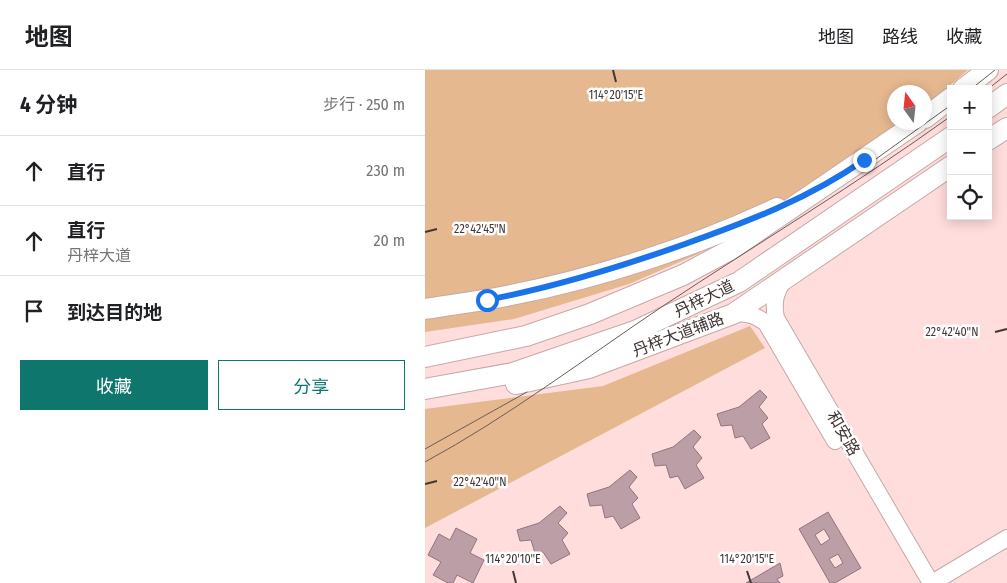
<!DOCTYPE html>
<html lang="zh">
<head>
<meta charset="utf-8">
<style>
  body { margin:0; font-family:"Fira Sans Condensed","Noto Sans SC",sans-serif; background:#f2f2f2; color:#202124 }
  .controls { position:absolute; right:15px; top:15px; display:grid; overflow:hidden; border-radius:0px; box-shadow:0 2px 12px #0003 }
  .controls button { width:45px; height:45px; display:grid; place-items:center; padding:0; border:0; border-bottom:1px solid #e0e0e0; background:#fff; color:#202124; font:25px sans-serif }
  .compass { position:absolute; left:462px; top:15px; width:45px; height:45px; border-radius:50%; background:#fff; box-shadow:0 2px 12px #0003; rotate:345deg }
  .stop { position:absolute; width:15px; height:15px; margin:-11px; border:4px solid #1a73e8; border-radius:50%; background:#fff }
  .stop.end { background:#1a73e8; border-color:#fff; box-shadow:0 1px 5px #0008 }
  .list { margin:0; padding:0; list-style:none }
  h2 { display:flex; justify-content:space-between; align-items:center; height:65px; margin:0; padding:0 20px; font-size:21px }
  h2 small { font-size:16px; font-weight:400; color:#757577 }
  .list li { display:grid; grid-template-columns:32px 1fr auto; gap:15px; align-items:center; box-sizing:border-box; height:70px; padding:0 20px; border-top:1px solid #e0e0e0 }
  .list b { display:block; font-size:19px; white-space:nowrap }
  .list p { margin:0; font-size:16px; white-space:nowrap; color:#757577 }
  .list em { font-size:16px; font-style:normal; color:#757577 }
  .actions { display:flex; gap:10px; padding:15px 20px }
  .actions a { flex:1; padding:11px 0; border:1px solid #0f766e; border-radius:0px; text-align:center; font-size:18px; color:#0f766e }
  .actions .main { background:#0f766e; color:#fff }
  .icon { flex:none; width:28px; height:28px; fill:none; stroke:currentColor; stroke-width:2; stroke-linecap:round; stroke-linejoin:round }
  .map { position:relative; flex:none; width:582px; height:513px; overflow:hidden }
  header { display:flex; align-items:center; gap:30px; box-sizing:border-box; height:70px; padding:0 25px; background:#fff; border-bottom:1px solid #e0e0e0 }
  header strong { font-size:24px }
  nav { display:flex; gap:28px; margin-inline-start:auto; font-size:18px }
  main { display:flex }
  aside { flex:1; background:#fff }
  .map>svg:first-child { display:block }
  .green { fill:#e5b88f }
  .building { fill:#bc9ea6; stroke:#91757d; fill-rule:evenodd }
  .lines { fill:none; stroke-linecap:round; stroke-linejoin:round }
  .minor-casing { stroke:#c7a8a7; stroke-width:18 }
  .major-casing { stroke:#c7a8a7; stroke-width:22 }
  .minor { stroke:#fff; stroke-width:16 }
  .major { stroke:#fff; stroke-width:20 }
  .tram { stroke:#6d5b5a; stroke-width:1 }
  .route { stroke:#1a73e8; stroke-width:6 }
  .ticks { fill:none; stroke:#423534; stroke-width:2 }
  .labels { text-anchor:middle; stroke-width:5; stroke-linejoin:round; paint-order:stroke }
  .street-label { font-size:16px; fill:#423534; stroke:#fff }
  .ticks-label { font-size:12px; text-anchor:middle; fill:#423534; stroke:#fff; stroke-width:5; stroke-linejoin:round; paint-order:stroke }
</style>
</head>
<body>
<header>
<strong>地图</strong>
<nav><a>地图</a><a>路线</a><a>收藏</a></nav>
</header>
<main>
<aside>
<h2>4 分钟<small>步行 · 250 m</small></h2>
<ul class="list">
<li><svg class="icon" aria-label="ahead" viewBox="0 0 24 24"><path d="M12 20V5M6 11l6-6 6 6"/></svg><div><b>直行</b></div><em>230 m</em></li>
<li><svg class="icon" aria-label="ahead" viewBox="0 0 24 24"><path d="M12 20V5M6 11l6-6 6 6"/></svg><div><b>直行</b><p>丹梓大道</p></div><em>20 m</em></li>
<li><svg class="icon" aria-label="arrive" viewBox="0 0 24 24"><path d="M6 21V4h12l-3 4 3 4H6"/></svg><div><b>到达目的地</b></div></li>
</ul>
<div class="actions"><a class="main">收藏</a><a>分享</a></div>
</aside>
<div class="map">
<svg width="582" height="513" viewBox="0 0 582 513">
  <rect width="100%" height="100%" fill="#fedddc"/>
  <g class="green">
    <polygon points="0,0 543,0 500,36 500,22 470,22 470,52 478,53 370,127 273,184 204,214 89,249 0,262"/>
    <polygon points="325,256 340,278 0,458 0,339 178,316"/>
  </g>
  <g class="building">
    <polygon points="335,320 342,327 334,337 343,348 337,354 345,368 326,379 318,366 310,368 307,355 296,356 292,344 314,337"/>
    <polygon points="269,360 276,367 268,377 277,388 271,395 279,408 260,419 253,406 245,408 241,395 230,396 227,384 248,377"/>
    <polygon points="205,400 212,407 204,417 213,428 207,434 215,448 196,459 188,446 180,448 177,435 165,436 162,424 184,417"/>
    <polygon points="135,436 142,443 133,453 143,463 137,470 145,484 126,494 118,482 110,483 106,470 95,471 92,460 114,453"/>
    <path d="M403,442l33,56 -26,15h-5l-31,-54zM399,459l6,10 -9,6 -6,-10zM413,484l5,9 -8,5 -6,-9z"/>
    <polygon points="31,458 52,469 45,483 59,490 48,513 32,505 28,513 23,513 8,505 16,492 3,485 14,464 25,470"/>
    <polygon points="355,493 358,506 352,509 355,513 321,513"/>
  </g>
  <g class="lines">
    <defs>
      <g id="minor">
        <path d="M358,211c-8,13 -10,22 -7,37l155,265"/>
        <path d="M308,244c13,-2 22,1 33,9l69,118"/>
        <polyline points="507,513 582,468"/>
      </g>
      <g id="major">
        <polyline points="538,19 563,0"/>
        <polyline points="563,38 582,24"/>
        <polyline points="500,48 526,28"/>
        <polyline points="563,70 582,58"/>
        <path d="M0,239c29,-5 58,-8 86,-14 87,-17 186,-49 266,-87"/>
        <polyline points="0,287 101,266 165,244 258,205 305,180 493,52"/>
        <polyline points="91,314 164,298 308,244 526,96"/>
        <polyline points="0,319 88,303 210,261 314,212 526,67"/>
      </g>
    </defs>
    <use href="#minor" class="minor-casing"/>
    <use href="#major" class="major-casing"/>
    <use href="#minor" class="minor"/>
    <use href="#major" class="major"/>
    <g class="tram">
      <polyline points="546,19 570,0"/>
      <polyline points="563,19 582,4"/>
      <polyline points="451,89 526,35"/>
      <polyline points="0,379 102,322"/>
      <path d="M0,392c83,-45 159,-103 238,-156 95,-63 194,-122 288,-190"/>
    </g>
  </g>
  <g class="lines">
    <path class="route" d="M62,230c68,-13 133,-33 198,-56 62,-22 125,-46 179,-84"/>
  </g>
  <path class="ticks" d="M188,0l3,12M0,162l12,-3M570,262l12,-3M0,414l12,-3M88,501l3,12M322,501l4,12"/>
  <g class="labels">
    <g class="street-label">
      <text transform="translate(279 228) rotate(-26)" y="6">丹梓大道</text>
      <text transform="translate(253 264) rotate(-21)" y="6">丹梓大道辅路</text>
      <text transform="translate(419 363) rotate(60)" y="6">和安路</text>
    </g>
  </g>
  <g class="ticks-label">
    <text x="191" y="29">114°20'15"E</text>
    <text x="55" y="163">22°42'45"N</text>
    <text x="527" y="266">22°42'40"N</text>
    <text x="55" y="416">22°42'40"N</text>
    <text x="88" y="493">114°20'10"E</text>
    <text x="322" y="493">114°20'15"E</text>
  </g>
</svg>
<div class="controls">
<button>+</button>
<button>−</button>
<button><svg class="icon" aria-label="locate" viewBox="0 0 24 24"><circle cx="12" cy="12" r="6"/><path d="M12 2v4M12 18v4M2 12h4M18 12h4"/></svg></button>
</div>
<svg class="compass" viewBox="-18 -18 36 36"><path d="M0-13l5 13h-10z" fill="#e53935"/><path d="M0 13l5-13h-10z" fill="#757577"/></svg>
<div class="stop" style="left:62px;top:230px"></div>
<div class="stop end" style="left:439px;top:90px"></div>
</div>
</main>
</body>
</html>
